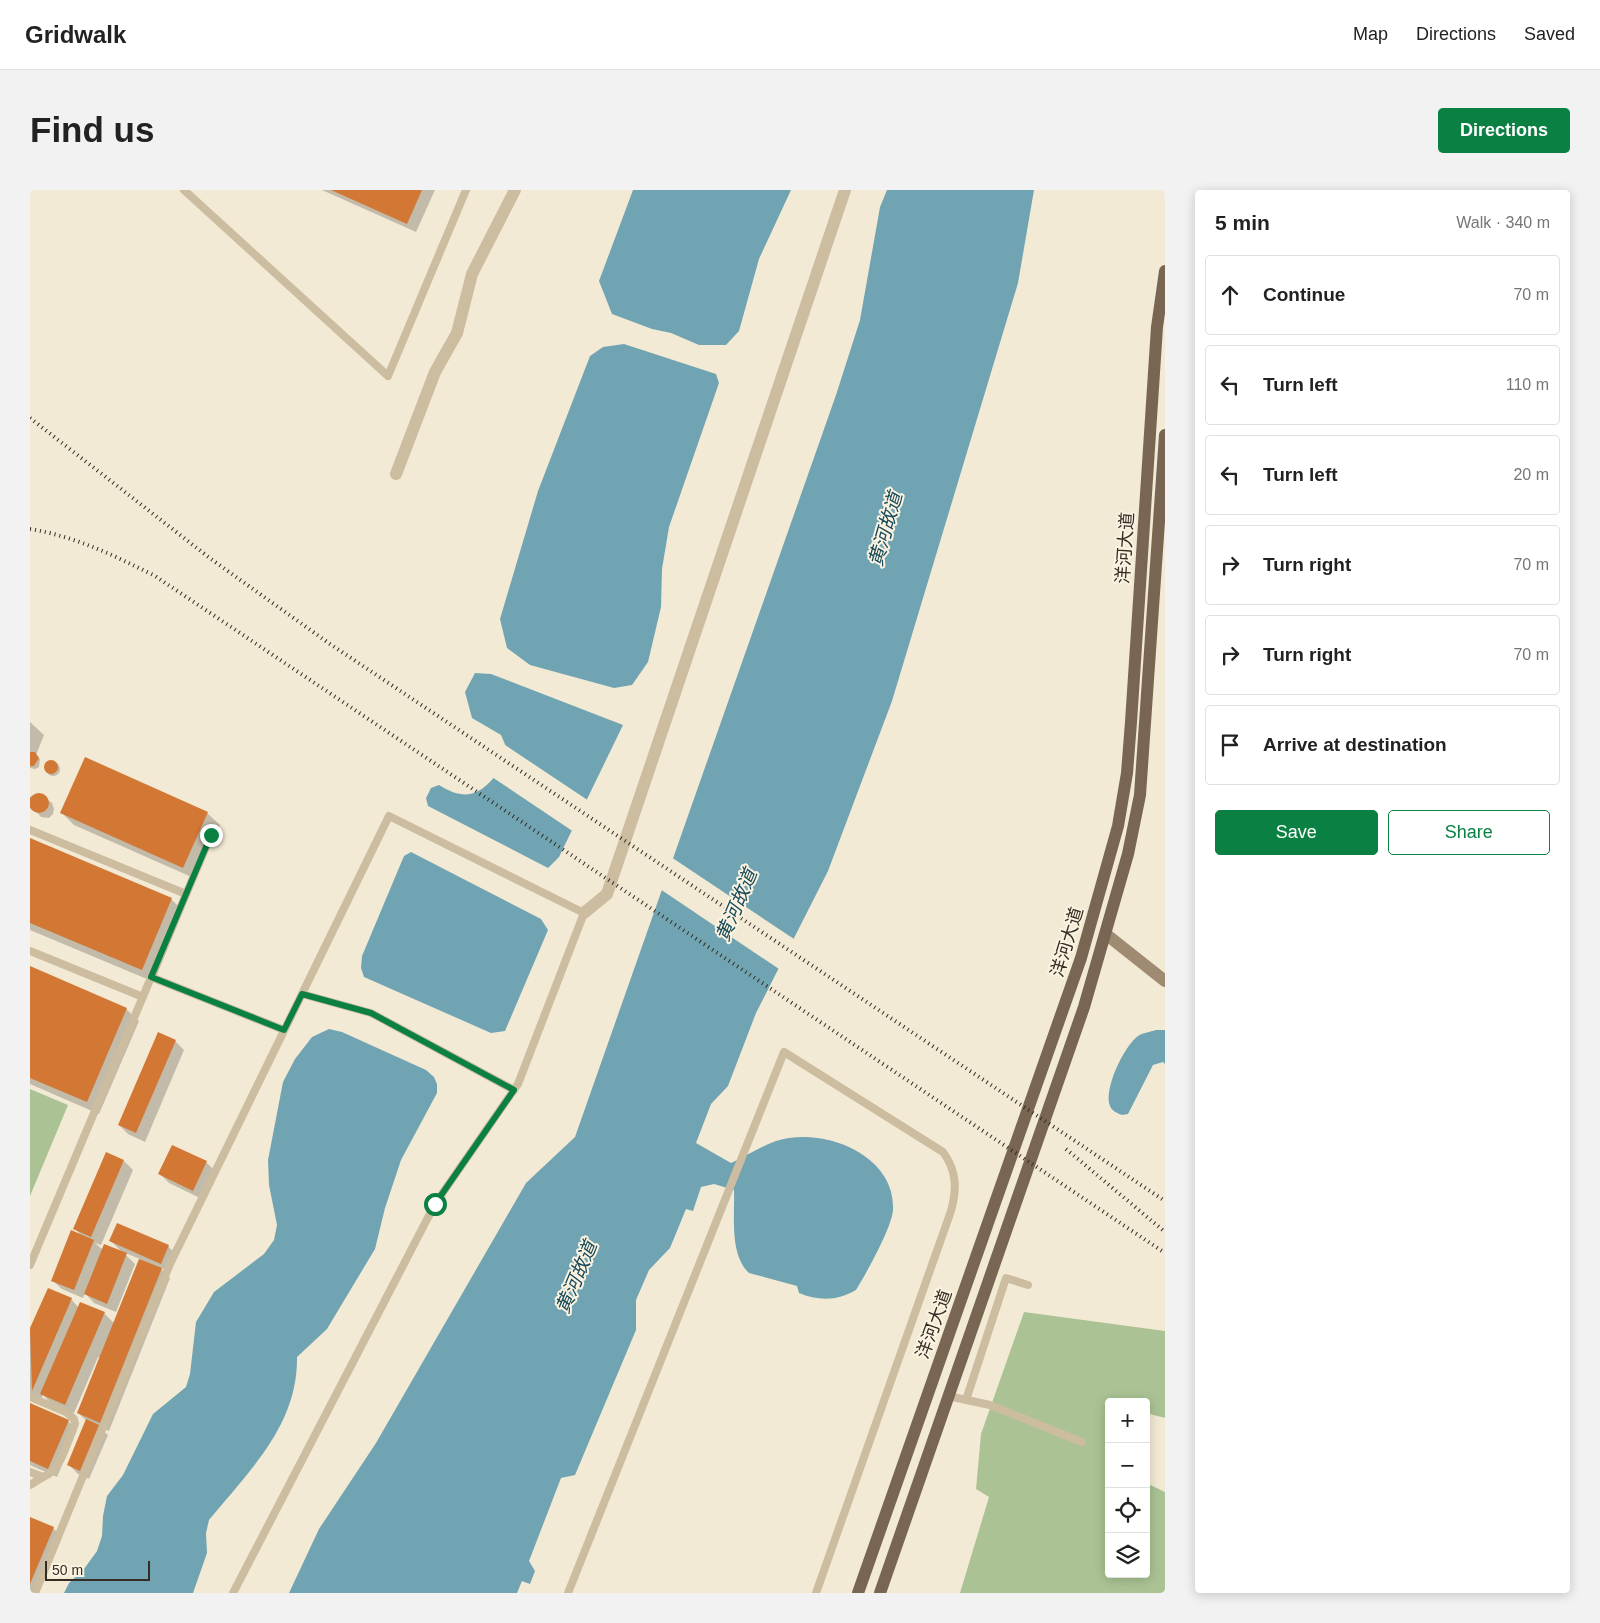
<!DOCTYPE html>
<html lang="en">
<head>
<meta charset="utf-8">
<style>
  body { margin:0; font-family:Helvetica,"Noto Sans SC",sans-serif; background:#f2f2f2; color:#222 }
  .controls { position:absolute; right:15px; bottom:15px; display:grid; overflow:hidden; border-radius:5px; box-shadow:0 2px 12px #0003 }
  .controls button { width:45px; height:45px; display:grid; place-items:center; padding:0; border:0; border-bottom:1px solid #e0e0e0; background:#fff; color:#222; font:25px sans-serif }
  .scale { position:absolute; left:15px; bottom:12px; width:105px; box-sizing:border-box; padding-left:5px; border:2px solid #352c24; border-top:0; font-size:14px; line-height:18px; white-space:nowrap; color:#352c24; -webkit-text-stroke:4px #fbf3e1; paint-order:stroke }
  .stop { position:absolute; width:15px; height:15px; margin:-11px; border:4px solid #0b8043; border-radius:50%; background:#fff }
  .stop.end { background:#0b8043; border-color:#fff; box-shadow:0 1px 5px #0008 }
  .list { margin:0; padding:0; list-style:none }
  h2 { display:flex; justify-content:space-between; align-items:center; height:65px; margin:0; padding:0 20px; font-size:21px }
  h2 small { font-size:16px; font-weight:400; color:#767676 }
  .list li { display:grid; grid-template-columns:32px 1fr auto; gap:15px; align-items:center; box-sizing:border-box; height:80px; margin:0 10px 10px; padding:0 10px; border:1px solid #e0e0e0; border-radius:5px }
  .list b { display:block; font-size:19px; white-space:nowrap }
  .list em { font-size:16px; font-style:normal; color:#767676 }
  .actions { display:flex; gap:10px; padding:15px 20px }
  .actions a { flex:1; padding:11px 0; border:1px solid #0b8043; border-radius:5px; text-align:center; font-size:18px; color:#0b8043 }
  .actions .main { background:#0b8043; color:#fff }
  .icon { flex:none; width:28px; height:28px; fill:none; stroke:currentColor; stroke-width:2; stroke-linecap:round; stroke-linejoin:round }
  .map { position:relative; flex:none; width:1135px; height:1403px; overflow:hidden; border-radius:5px }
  header { display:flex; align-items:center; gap:30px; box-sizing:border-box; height:70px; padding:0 25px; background:#fff; border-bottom:1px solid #e0e0e0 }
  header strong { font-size:24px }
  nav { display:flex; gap:28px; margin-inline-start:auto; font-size:18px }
  .intro { display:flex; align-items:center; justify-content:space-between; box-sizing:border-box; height:120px; padding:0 30px }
  h1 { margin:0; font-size:35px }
  .button { padding:12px 22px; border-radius:5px; background:#0b8043; color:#fff; font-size:18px; font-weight:700 }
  main { display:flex; gap:30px; padding:0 30px }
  aside { flex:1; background:#fff; border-radius:5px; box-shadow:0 2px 12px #0003 }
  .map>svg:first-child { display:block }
  .green { fill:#abc394 }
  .water { fill:#71a4b2 }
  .pier { fill:#f3ead5 }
  .shadow { fill:#0003 }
  .building { fill:#d27734 }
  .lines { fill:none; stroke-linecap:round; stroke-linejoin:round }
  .lane { stroke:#ccbca0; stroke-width:8 }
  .street { stroke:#ccbca0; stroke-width:12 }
  .secondary { stroke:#9f8a72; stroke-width:12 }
  .primary { stroke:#786653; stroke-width:12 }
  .rail { stroke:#352c24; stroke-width:4; stroke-dasharray:1 4; stroke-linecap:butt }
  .route { stroke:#0b8043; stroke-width:6 }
  .labels { text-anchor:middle; stroke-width:4; stroke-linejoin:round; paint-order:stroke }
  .street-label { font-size:18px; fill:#352c24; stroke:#fbf3e1 }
  .water-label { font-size:19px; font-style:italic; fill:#164959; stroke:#fbf3e1 }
</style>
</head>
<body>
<header>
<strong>Gridwalk</strong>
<nav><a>Map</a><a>Directions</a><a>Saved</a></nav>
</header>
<div class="intro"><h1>Find us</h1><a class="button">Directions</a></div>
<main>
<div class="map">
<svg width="1135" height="1403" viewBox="0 0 1135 1403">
  <rect width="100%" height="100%" fill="#f3ead5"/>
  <g class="green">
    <polygon points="0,899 38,915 0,1006"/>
    <polygon points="994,1122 1135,1141 1135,1228 1116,1223 1116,1212 1079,1212 1079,1384 1116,1384 1116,1293 1135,1302 1135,1403 930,1403 959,1307 946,1299 951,1244"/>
  </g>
  <g class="water">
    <polygon points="603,0 761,0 729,69 709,141 696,155 669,155 641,143 622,139 582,124 569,91"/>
    <path d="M857,0h147l-16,93 -126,418 -64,170 -72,142 -28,73 -17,18 -15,39 35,20c15,-7 30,-17 45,-22 46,-15 120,13 117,69 -1,17 -27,64 -37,80 -18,11 -38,11 -57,3l-2,-7 -48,-13c-20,-19 -14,-58 -15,-83l-20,-6 -13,3 -8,24 -7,-2 -16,39 -21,22 -13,30v30l-61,145 -14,3 -32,83 6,10 -5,13 -8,-3 -5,12h-228l30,-64 57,-86 150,-260 49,-46 261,-742 24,-75 20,-113z"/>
    <polygon points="594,154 686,184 689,193 639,337 632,379 631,417 618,472 602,495 584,498 500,475 477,458 470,429 508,301 560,166 573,157"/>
    <path d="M445,483l16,1 132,51 -64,132 -11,11 -120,-62 -2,-8 5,-10 8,-3c36,23 50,0 71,-29l-9,-21 -29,-17 -7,-26z"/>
    <polygon points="381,662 511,729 518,740 475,841 461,843 334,787 331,778 332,766 374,666"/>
    <path d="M299,839l13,3 84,38 8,7 3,7v9l-36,67 -16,48 -10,41 -48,80 -30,28c1,68 -47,113 -88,163l-3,13 1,20 -14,40h-129l5,-10 15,-14 13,-18 5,-15 1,-20 4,-20 16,-21 30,-61 33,-27 4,-13 6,-52 18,-30 50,-38 10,-14 3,-15 -8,-40 -1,-25 15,-78 12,-23 17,-22z"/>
    <path d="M1126,840h9v34l-2,-2 -10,3 -25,49 -6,1c-5,-2 -10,-4 -12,-9 -7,-16 14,-60 28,-70 4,-3 12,-4 18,-6z"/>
  </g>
  <g class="pier">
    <polygon points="472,553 559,611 544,642 462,587 477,566"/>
    <polygon points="641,667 767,751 752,781 630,699"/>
  </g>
  <g class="shadow">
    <polygon points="292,0 405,0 386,42"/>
    <polygon points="0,532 14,545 6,565 10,569 9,577 5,579 0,578"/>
    <circle cx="23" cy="579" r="7"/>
    <polygon points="10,604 22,613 24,619 23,624 19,628 11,627 0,615 0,607"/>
    <polygon points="32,623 177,623 190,635 166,689 44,635"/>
    <polygon points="0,650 141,709 153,721 124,792 0,740"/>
    <polygon points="0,778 96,819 109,831 69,924 0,894"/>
    <polygon points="145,851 154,860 115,952 98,944 89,935"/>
    <polygon points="94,971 103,980 71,1055 65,1053 73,1060 93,1063 81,1051 138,1056 147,1066 140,1082 129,1077 140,1088 79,1241 69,1237 78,1245 59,1289 48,1284 39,1275 57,1231 48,1223 70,1168 68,1167 44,1223 21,1213 13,1205 11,1209 0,1204 0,1142 18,1100 41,1109 49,1118 74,1123 84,1133 110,1069 93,1062 105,1074 86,1122 64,1113 55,1103 53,1108 32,1099 22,1090 52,1046 45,1039"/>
    <polygon points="176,972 185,981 172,1009 139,993 130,984"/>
    <polygon points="0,1215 38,1231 47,1240 27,1287 0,1275"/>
    <polygon points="0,1328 23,1338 32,1347 9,1403 0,1403"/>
  </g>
  <g class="building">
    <polygon points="301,0 392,0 377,34"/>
    <polygon points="0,562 5,562 9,568 4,576 0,576"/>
    <polygon points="55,567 178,622 153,678 30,623"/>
    <circle cx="21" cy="577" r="7"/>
    <circle cx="9" cy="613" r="10"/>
    <polygon points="0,648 142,708 112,780 0,733"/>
    <polygon points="0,776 97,818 57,912 0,888"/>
    <polygon points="128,842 146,850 106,943 88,935"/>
    <polygon points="142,955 177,971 163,1001 128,984"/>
    <polygon points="76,962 94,970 61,1047 43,1039"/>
    <polygon points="87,1033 139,1055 131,1074 79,1051"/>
    <polygon points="41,1040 64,1050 44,1100 21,1091"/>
    <polygon points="74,1054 97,1063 77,1114 54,1104"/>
    <polygon points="109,1069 132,1078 70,1233 47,1223"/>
    <polygon points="18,1098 42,1108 2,1201 0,1138"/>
    <polygon points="50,1112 75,1122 35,1215 10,1204"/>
    <polygon points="0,1213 39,1230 18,1279 0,1271"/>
    <polygon points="56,1229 69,1235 50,1281 37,1275"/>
    <polygon points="0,1327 24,1337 0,1394"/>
  </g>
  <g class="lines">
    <g class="lane">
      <polyline points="154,0 358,186 436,0"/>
      <polyline points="0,640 156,704"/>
      <polyline points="0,761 113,807"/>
      <polyline points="121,787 254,840"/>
      <polyline points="272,804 341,823 484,900"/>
      <polyline points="0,1075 181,645"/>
      <polyline points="918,1206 960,1215 1052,1252"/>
      <path d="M0,1207l36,15 8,7 1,5c-8,17 -13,46 -32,53"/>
      <polyline points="936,1210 976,1088 998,1095"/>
      <polyline points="0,1282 13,1287 0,1295"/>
      <polyline points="5,1403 140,1074 359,626 554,723 488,894 405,1014 203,1403"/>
      <path d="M538,1403l216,-541 159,100c14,19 14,37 8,59l-135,382"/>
    </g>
    <g class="street">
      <polyline points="366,284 405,182 427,143 442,84 485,0"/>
      <polyline points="554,723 577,704 815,0"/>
    </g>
    <polyline class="secondary" points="1077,745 1135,791"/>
    <g class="primary">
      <polyline points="828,1403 1051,768 1088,636 1097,583 1101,532 1127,137 1135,81"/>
      <polyline points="850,1403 1054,817 1098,664 1110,605 1135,245"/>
    </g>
    <g class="rail">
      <polyline points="0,228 181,369 300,454 1135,1011"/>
      <path d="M0,339c47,8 83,26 125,47l1010,677"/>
      <polyline points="1036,959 1135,1042"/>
    </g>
  </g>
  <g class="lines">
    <polyline class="route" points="181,645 121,787 254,840 272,804 341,823 484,900 405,1014"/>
  </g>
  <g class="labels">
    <g class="street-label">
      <text transform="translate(1095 358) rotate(-86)" y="6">洋河大道</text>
      <text transform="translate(1037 752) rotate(-73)" y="6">洋河大道</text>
      <text transform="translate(904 1134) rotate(-70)" y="6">洋河大道</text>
    </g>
    <g class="water-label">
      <text transform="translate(855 339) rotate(-74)" y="7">黄河故道</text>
      <text transform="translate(706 715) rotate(-67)" y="7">黄河故道</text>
      <text transform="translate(546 1087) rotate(-67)" y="7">黄河故道</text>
    </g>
  </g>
</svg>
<div class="controls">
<button>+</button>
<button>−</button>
<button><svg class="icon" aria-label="locate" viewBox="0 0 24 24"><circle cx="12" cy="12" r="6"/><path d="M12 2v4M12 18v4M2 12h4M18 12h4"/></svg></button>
<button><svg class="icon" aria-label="layers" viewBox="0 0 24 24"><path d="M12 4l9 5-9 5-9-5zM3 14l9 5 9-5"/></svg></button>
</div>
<div class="scale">50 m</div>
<div class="stop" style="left:405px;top:1014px"></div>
<div class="stop end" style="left:181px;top:645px"></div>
</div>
<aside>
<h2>5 min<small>Walk · 340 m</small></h2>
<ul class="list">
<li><svg class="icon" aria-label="ahead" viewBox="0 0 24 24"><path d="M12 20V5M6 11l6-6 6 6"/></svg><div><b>Continue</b></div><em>70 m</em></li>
<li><svg class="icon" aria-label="left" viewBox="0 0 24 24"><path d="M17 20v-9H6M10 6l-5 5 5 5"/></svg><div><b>Turn left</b></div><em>110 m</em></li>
<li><svg class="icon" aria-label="left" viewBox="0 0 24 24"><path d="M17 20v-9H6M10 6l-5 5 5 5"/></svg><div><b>Turn left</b></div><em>20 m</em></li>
<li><svg class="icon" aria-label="right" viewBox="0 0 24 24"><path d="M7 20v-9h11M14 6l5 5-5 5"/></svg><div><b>Turn right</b></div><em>70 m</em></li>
<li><svg class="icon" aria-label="right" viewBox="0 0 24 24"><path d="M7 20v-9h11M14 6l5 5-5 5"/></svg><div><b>Turn right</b></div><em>70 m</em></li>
<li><svg class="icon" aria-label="arrive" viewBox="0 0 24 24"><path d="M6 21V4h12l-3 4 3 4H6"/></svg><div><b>Arrive at destination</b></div></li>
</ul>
<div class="actions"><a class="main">Save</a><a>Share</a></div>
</aside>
</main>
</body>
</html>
